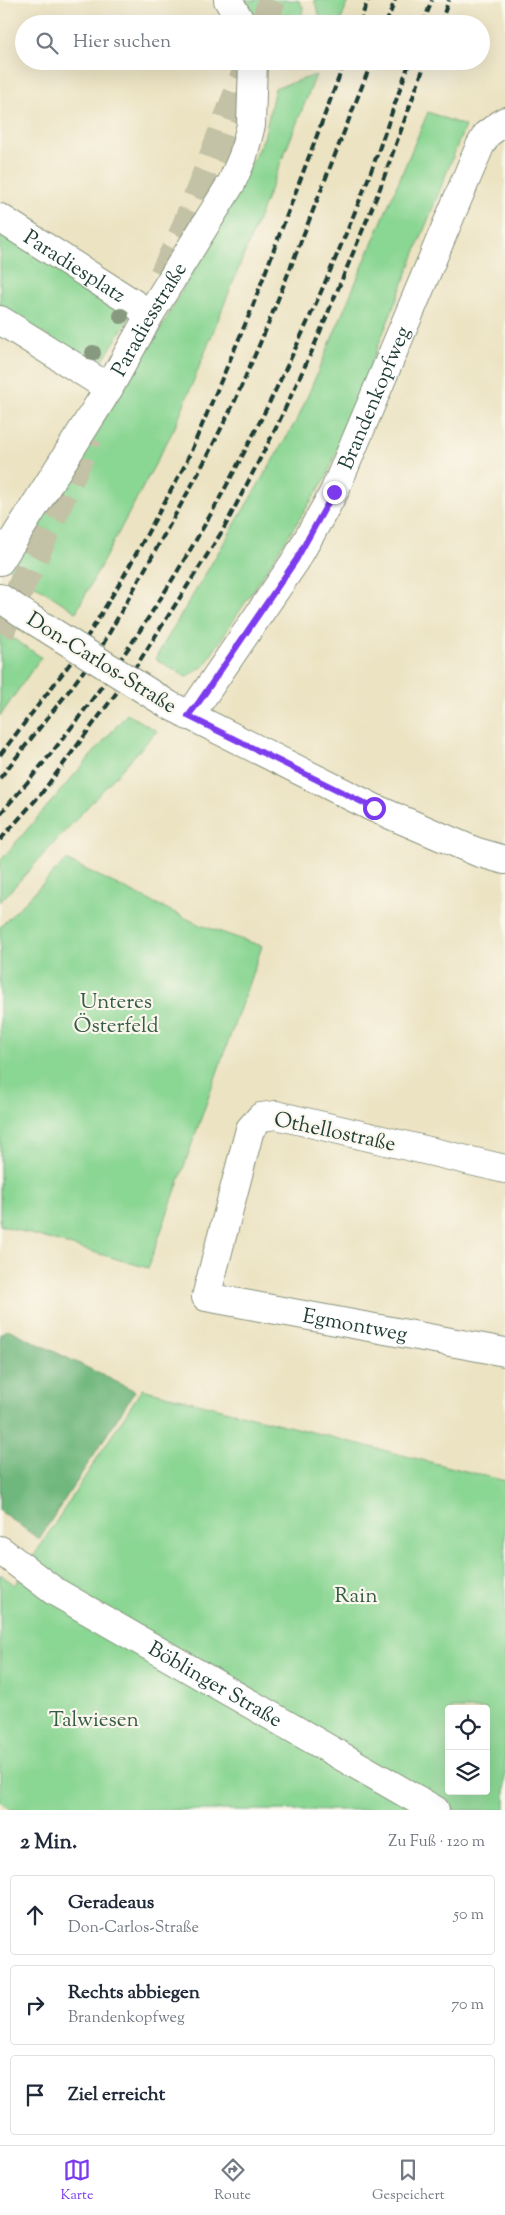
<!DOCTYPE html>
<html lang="de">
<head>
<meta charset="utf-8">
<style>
  body { margin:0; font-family:"Sorts Mill Goudy",serif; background:#f2f2f3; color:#1f2937 }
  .controls { position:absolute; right:15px; bottom:15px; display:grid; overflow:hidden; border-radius:5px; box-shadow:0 5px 20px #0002 }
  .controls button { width:45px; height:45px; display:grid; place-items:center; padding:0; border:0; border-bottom:1px solid #e0e1e3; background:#fff; color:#1f2937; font:25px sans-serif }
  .stop { position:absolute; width:15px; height:15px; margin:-11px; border:4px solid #7c3aed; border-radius:50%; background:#fff }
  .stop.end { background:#7c3aed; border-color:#fff; box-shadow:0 1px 5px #0008 }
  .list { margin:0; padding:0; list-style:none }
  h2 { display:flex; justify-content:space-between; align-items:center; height:65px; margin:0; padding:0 20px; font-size:21px }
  h2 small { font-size:16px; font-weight:400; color:#747a83 }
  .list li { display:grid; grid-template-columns:32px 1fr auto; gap:15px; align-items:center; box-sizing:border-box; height:80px; margin:0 10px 10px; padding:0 10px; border:1px solid #e0e1e3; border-radius:5px }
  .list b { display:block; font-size:19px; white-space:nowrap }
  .list p { margin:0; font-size:16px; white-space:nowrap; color:#747a83 }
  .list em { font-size:16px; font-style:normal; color:#747a83 }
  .icon { flex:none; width:28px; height:28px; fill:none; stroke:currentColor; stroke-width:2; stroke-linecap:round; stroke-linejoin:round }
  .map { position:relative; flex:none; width:505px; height:1810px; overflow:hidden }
  .search { position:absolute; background:#fff; box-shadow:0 5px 20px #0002; left:15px; right:15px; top:15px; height:55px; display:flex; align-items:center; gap:12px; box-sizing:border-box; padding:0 18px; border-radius:28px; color:#747a83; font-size:19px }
  .sheet { height:335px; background:#fff }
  nav { display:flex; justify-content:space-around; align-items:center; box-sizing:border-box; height:70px; border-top:1px solid #e0e1e3; background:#fff; font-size:14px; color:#747a83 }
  nav a { display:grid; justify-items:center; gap:2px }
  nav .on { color:#7c3aed }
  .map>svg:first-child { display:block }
  .green { fill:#8ad693; stroke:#548a64; fill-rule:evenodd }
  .forest { fill:#6fb77d; stroke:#477a58 }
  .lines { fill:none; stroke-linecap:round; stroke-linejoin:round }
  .major-tunnel { stroke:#c3c2a6; stroke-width:28; stroke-dasharray:28 14; stroke-linecap:butt }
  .minor-casing { stroke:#86907b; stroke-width:30 }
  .major-casing { stroke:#86907b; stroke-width:30 }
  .minor { stroke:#fff; stroke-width:28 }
  .major { stroke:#fff; stroke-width:28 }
  .rail { stroke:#1f3d34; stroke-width:4; stroke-dasharray:8 4; stroke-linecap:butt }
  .minor-bridge-casing { stroke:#86907b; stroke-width:30; stroke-linecap:butt }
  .minor-bridge { stroke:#fff; stroke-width:28 }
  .tree { fill:#87997e }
  .route { stroke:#7c3aed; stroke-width:6 }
  .labels { text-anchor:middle; stroke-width:4.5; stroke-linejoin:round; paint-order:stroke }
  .street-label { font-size:21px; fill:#1f3d34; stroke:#fbf7ec }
  .park-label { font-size:21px; fill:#345c47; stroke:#fbf7ec }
</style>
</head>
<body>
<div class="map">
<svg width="505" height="1810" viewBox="0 0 505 1810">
  <rect width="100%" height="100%" fill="#fbf7ec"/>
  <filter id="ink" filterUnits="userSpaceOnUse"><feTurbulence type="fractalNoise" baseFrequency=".02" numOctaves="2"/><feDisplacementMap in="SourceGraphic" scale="10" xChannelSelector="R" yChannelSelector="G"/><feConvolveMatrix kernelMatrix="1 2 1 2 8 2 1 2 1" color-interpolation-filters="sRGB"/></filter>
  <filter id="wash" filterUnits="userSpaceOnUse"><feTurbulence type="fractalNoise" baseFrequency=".0096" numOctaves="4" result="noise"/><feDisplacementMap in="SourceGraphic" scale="20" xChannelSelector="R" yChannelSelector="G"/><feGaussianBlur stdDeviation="1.12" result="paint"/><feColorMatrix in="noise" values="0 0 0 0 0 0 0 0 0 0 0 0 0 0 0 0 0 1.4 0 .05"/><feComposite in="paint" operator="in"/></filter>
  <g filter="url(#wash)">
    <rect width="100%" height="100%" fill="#ece3c2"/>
    <g class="green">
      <polygon points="243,0 298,0 303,7 301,24 255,24 251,12"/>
      <polygon points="314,0 348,0 340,24 325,24 321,20"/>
      <polygon points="316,75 175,427 76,612 9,568 155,339 241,184 264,138 275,88"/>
      <polygon points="428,112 465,126 326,478 204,666 186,677 155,659 299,416"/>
      <polygon points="0,229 132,313 98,368 0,306"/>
      <polygon points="2,631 41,657 0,716 0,632"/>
      <polygon points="127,714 157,731 0,902 0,861"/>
      <polygon points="66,860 200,925 262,946 148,1268 0,1225 0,927"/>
      <path d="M142,1389l363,92v329h-495l-10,-9v-227l15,11zM449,1709h37v82h-37z"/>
    </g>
    <polygon class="forest" points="8,1329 135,1391 39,1539 0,1511 0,1334"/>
  </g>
  <g filter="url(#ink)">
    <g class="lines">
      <g class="major-tunnel">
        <polyline points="264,24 272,0"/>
        <polyline points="163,275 183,233 250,61"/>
        <polyline points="0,633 89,437"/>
      </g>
      <defs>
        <g id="minor">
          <polyline points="228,0 242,24"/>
          <path id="s1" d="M0,218l150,96"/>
          <polyline points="0,320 109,388"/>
          <path id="s2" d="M0,561l109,-173 41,-74 82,-132 11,-26 8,-31 2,-64"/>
          <polyline points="0,598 30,618"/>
          <polyline points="173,707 374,808 477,852 505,860"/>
          <path id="s3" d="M188,716l11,-14 97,-142 38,-68 146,-346 7,-12 18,-13"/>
          <path id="s4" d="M505,1169l-229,-54 -15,2 -11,12 -44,168 299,55"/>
        </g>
        <g id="major">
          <path id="s5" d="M0,1550l54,41 381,219"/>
        </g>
      </defs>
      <use href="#minor" class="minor-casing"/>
      <use href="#major" class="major-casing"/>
      <use href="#minor" class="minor"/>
      <use href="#major" class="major"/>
      <g class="rail">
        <polyline points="359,24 368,0"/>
        <polyline points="386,24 395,0"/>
        <polyline points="423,24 432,0"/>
        <polyline points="440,24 449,0"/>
        <polyline points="0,755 75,657 121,581 185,465 250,313 345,61"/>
        <polyline points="0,778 68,692 102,646 198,474 234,403 267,327 372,61"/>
        <path d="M0,814c161,-181 273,-399 363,-622 17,-43 31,-87 47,-131"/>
        <polyline points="0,840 41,794 135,668 223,530 276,428 312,351 379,191 426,61"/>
      </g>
      <defs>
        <polyline id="minor-bridge" points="30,618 169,705"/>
      </defs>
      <use href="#minor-bridge" class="minor-bridge-casing"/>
      <use href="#minor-bridge" class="minor-bridge"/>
    </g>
    <g class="tree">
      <circle cx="121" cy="316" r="8"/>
      <circle cx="93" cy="353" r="8"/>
    </g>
  </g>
  <g class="lines" filter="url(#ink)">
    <polyline class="route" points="334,492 296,560 199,702 188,716 374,808"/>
  </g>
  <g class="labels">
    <g class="street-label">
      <text dy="7" stroke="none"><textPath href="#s1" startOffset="89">Paradiesplatz</textPath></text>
      <text dy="7" stroke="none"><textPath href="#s2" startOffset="284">Paradiesstraße</textPath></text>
      <text dy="7" stroke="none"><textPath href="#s3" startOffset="370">Brandenkopfweg</textPath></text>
      <text transform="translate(102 662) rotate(32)" y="7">Don-Carlos-Straße</text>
      <text transform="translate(335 1131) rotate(12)" y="7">Othellostraße</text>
      <text dy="7" stroke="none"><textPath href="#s4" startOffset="592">Egmontweg</textPath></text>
      <text dy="7" stroke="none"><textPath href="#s5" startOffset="254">Böblinger Straße</textPath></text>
    </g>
    <g class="park-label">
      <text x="116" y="1008">Unteres<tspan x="116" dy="24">Österfeld</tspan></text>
      <text x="356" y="1602">Rain</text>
      <text x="94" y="1726">Talwiesen</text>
    </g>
  </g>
</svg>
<div class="controls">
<button><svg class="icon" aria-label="locate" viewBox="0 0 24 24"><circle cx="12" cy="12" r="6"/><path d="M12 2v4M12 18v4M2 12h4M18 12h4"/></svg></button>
<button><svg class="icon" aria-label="layers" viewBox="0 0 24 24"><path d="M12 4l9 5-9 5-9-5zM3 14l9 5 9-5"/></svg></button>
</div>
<div class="stop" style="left:374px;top:808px"></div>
<div class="stop end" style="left:334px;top:492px"></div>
<div class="search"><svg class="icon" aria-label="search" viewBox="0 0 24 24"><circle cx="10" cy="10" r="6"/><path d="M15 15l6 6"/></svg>Hier suchen</div>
</div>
<section class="sheet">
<h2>2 Min.<small>Zu Fuß · 120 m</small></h2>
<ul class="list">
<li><svg class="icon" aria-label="ahead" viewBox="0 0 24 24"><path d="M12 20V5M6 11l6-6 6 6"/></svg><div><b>Geradeaus</b><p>Don-Carlos-Straße</p></div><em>50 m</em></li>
<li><svg class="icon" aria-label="right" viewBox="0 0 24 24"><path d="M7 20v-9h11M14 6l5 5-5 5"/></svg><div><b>Rechts abbiegen</b><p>Brandenkopfweg</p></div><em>70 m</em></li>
<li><svg class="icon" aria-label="arrive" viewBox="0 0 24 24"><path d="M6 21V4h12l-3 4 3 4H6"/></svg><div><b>Ziel erreicht</b></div></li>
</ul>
</section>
<nav>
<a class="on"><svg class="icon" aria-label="map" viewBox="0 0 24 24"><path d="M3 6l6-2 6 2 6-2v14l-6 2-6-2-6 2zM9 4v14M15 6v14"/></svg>Karte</a>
<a><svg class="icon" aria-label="directions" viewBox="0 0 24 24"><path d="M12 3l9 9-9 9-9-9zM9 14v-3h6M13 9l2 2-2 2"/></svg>Route</a>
<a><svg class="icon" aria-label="saved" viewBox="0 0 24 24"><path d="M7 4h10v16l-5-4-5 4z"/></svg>Gespeichert</a>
</nav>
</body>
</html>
